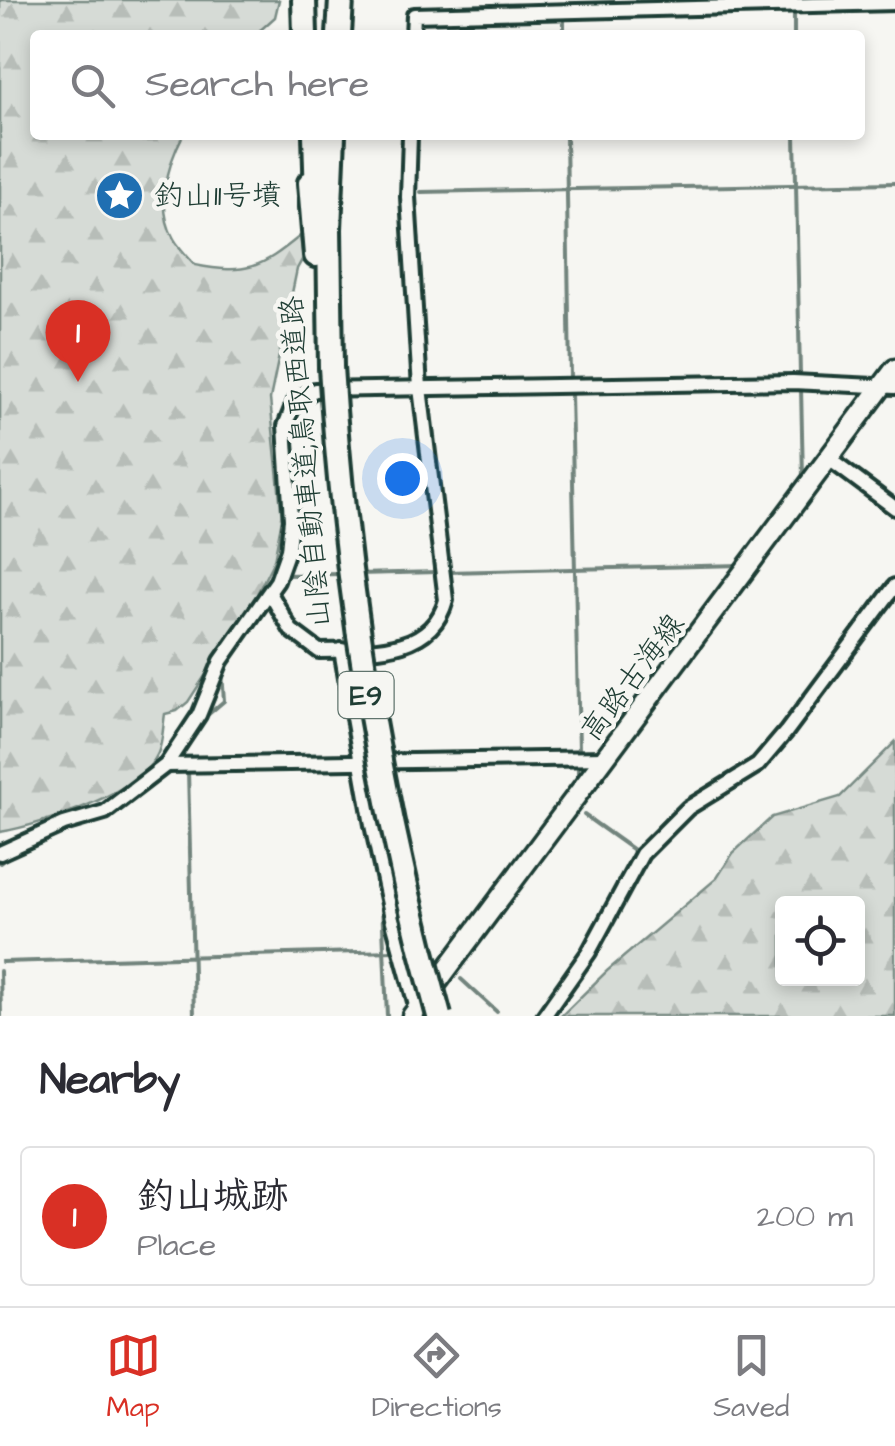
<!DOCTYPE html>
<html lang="en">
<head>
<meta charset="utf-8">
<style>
  body { margin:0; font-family:"Architects Daughter","Klee One",sans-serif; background:#f7f7f7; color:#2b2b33 }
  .controls { position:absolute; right:30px; bottom:30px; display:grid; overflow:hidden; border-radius:10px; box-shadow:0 5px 15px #0003 }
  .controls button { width:90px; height:90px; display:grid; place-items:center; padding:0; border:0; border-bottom:2px solid #e1e1e2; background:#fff; color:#2b2b33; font:50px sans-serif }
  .you { position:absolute; left:402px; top:478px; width:35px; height:35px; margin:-25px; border:8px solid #fff; border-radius:50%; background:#1a73e8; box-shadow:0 0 0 15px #1a73e833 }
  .badge { display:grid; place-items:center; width:65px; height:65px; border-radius:50%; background:#d93025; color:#fff; font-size:32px; font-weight:700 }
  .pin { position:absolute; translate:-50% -82px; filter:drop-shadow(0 2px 5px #0008) }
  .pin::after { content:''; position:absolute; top:52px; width:35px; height:30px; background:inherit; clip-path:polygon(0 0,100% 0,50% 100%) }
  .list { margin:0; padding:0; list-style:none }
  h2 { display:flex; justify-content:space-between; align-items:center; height:130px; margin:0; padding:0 40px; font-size:42px }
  h2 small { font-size:32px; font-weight:400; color:#7c7c81 }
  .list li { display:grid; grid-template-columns:65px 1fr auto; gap:30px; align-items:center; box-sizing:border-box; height:140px; margin:0 20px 20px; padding:0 20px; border:2px solid #e1e1e2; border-radius:10px }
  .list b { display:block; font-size:38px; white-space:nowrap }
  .list p { margin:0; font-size:32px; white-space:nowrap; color:#7c7c81 }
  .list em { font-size:32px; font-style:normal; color:#7c7c81 }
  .icon { flex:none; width:55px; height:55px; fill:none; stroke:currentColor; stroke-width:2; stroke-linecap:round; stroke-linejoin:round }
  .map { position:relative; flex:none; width:895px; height:1016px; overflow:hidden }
  .search { position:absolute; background:#fff; box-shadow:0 5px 15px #0003; left:30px; right:30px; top:30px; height:110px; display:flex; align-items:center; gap:25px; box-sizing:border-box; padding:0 35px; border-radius:10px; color:#7c7c81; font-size:38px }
  .sheet { height:290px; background:#fff }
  nav { display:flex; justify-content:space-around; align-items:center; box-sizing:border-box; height:140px; border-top:2px solid #e1e1e2; background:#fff; font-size:28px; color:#7c7c81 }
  nav a { display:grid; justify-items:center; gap:5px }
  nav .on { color:#d93025 }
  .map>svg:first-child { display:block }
  .forest { fill:url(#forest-firs); stroke:#7a8c85; stroke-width:2.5; fill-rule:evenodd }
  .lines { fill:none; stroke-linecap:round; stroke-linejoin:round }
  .stream { stroke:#72847d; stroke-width:4 }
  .minor-casing { stroke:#1f3d34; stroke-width:20 }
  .secondary-casing { stroke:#1f3d34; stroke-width:25 }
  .motorway-casing { stroke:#1f3d34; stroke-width:30 }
  .minor { stroke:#f6f6f2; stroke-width:12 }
  .secondary { stroke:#f6f6f2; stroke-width:18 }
  .motorway { stroke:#f6f6f2; stroke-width:22 }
  .motorway-bridge-casing { stroke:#1f3d34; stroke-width:30; stroke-linecap:butt }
  .motorway-bridge { stroke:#f6f6f2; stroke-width:22 }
  .labels { text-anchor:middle; stroke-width:9; stroke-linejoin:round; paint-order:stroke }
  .shield { fill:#f6f6f2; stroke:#60746d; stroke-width:2.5 }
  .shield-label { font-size:28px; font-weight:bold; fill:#1f3d34 }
  .poi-label { font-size:30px; fill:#1f3d34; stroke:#f6f6f2; text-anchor:start }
  .street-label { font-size:30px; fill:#1f3d34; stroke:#f6f6f2 }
</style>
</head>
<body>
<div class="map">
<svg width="895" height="1016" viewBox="0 0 895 1016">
  <defs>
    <pattern id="forest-firs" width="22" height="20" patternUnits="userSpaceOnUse" patternTransform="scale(2.5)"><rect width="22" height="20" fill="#d6dbd6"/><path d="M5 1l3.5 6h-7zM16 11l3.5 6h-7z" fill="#b7bdb8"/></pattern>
  </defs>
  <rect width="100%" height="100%" fill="#f6f6f2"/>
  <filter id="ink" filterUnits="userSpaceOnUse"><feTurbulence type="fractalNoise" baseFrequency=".01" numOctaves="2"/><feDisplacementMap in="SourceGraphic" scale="20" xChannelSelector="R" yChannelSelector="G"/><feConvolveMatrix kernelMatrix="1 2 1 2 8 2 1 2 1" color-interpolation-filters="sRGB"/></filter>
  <g filter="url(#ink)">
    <g class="forest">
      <path d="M0,0h279l-4,17 -20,18h-220v100h148c-16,30 -27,73 -9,104 5,9 14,18 21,26 51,10 66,3 105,-29l3,22 -6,11 -27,130 12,120 -8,41 -21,42 -65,100 -11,9 -12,3c-2,11 -2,28 -7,39 -17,40 -117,72 -158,79z"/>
      <path d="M895,742v274h-334l46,-45 110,-93 16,-25 39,-36 68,-20zM782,904h76v74h-76z"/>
    </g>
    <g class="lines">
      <g class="stream">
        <polyline points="794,12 794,35"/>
        <polyline points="564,17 564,35"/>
        <polyline points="566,135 570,377"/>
        <polyline points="795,135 800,375"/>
        <polyline points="421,192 895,183"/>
        <polyline points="526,380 791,376"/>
        <polyline points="801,388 803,478"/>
        <polyline points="571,394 579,749"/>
        <polyline points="292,423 296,529"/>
        <polyline points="447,572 742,565"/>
        <polyline points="357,574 438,572"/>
        <polyline points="284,575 343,574"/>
        <polyline points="249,631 270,603"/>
        <polyline points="820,677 839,647"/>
        <polyline points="204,718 224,701 222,672"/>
        <polyline points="503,753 579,751"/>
        <polyline points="188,770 194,1016"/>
        <polyline points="578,781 578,763"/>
        <polyline points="116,811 168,771"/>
        <polyline points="675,811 679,808"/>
        <polyline points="584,815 636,852 650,835"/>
        <polyline points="656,829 667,817"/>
        <polyline points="0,863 11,854"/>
        <polyline points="382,903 387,1016"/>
        <polyline points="2,962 394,951"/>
        <polyline points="0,971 1,1016"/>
        <polyline points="461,979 497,1012"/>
      </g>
      <defs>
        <g id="minor">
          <polyline points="413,35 414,15 895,3"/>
          <polyline points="829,459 895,508"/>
          <path d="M270,593l21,37 28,21c48,-1 112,5 127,-51l-26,-212 -12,-191 2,-62"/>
          <polyline points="341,650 372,825 392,918 417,1009"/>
          <polyline points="166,765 605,758"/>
          <polyline points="0,853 64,824 105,812 166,765 199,715 221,661 277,581 288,550 291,519 285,426 295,401 315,390 793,382 895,387"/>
          <polyline points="544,1016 589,952 642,854 688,808 758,765 786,732 895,586"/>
        </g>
        <polyline id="secondary" points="412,1016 895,369"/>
        <g id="motorway">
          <polyline points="304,0 305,35"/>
          <polyline points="339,35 341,0"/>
          <polyline points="315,135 317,198"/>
          <polyline points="310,183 316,255"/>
          <polyline points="331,367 329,229 333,135"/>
        </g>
      </defs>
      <use href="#minor" class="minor-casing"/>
      <use href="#secondary" class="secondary-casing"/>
      <use href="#motorway" class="motorway-casing"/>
      <use href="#minor" class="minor"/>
      <use href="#secondary" class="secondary"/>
      <use href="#motorway" class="motorway"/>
      <defs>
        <path id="motorway-bridge" d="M331,367c14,221 49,436 108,649"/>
      </defs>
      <use href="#motorway-bridge" class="motorway-bridge-casing"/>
      <use href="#motorway-bridge" class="motorway-bridge"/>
    </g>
  </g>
  <defs>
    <symbol id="sight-disc" viewBox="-11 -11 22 22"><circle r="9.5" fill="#1f6fb2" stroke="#f6f6f2"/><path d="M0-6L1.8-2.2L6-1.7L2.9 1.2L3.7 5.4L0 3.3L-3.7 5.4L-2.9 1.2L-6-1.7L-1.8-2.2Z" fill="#fff"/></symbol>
  </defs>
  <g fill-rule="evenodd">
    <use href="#sight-disc" x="92" y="168" width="55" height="55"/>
  </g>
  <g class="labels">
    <rect class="shield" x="338.5" y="672" width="55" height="46" rx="8"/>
    <g class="shield-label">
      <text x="366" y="705">E9</text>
    </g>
    <g class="poi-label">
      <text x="154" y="205">釣山11号墳</text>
    </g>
    <g class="street-label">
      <text transform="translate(305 462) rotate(-95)" y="10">山陰自動車道;鳥取西道路</text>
      <text transform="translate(632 677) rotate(-53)" y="10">高路古海線</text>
    </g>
  </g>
</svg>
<div class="controls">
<button><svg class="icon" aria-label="locate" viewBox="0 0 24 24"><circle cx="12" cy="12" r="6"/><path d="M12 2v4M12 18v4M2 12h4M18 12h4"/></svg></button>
</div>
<div class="you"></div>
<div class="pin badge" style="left:78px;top:382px">1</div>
<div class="search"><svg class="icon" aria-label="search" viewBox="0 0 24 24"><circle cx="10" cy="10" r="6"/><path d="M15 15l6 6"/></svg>Search here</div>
</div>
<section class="sheet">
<h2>Nearby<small></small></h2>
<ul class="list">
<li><span class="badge">1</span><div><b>釣山城跡</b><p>Place</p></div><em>200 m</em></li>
</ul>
</section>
<nav>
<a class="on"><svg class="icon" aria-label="map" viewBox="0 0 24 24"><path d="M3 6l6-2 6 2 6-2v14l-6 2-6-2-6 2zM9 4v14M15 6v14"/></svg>Map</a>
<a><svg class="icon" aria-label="directions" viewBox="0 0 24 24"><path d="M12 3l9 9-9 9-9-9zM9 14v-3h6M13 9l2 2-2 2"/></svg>Directions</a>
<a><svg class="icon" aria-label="saved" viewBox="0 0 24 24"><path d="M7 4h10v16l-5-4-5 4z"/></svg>Saved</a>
</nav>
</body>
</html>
